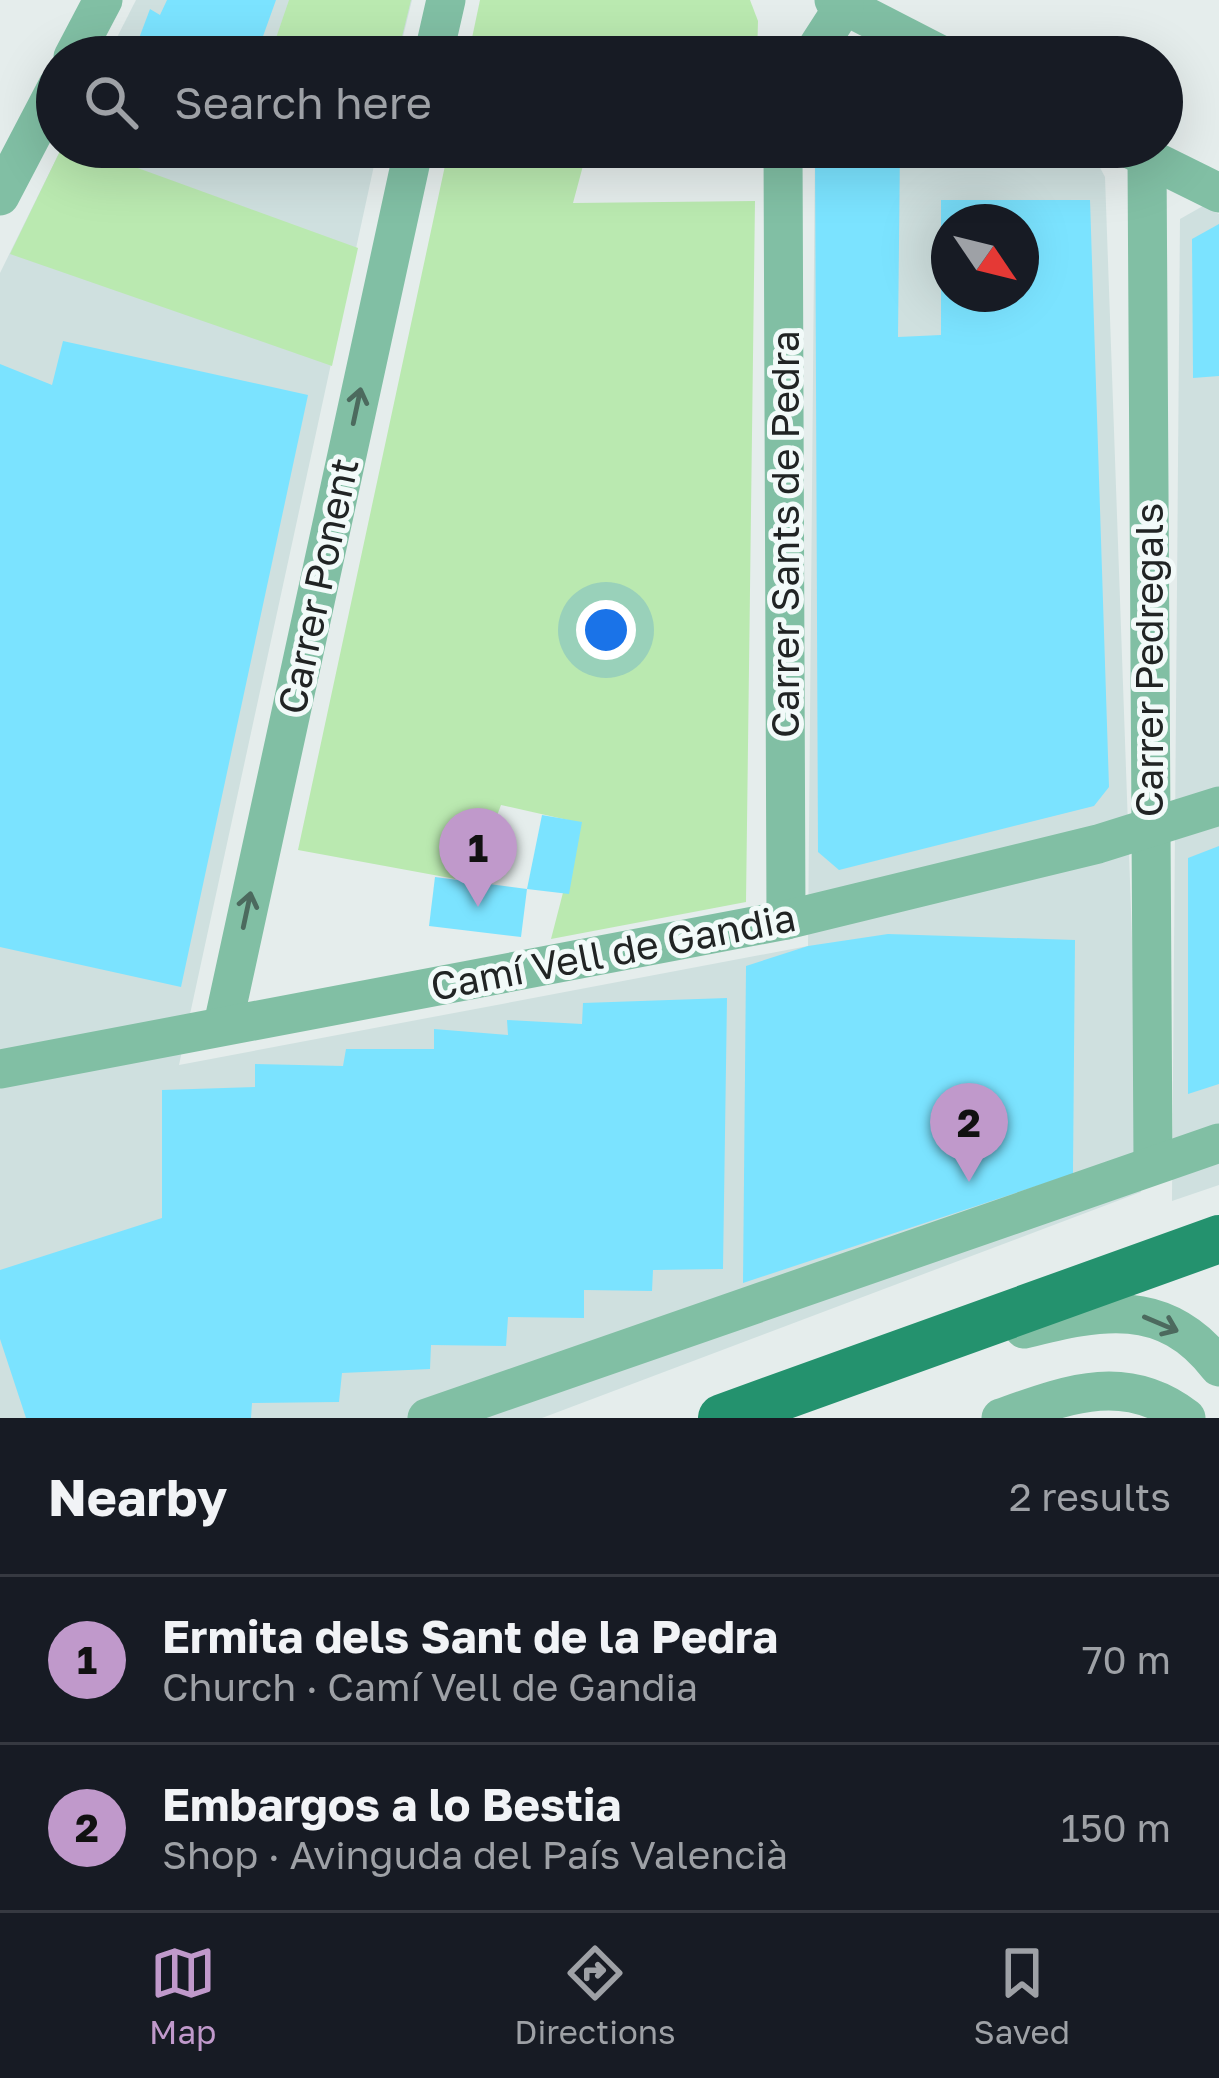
<!DOCTYPE html>
<html lang="en">
<head>
<meta charset="utf-8">
<style>
  body { margin:0; font-family:"Golos Text",sans-serif; background:#242831; color:#f1f3f6 }
  .compass { position:absolute; left:931px; top:204px; width:108px; height:108px; border-radius:50%; background:#171b24; box-shadow:0 12px 48px #0002; rotate:125deg }
  .you { position:absolute; left:606px; top:630px; width:42px; height:42px; margin:-30px; border:9px solid #fff; border-radius:50%; background:#1a73e8; box-shadow:0 0 0 18px #1a73e833 }
  .badge { display:grid; place-items:center; width:78px; height:78px; border-radius:50%; background:#c099cb; color:#111; font-size:39px; font-weight:700 }
  .pin { position:absolute; translate:-50% -99px; filter:drop-shadow(0 3px 6px #0008) }
  .pin::after { content:''; position:absolute; top:63px; width:42px; height:36px; background:inherit; clip-path:polygon(0 0,100% 0,50% 100%) }
  .list { margin:0; padding:0; list-style:none }
  h2 { display:flex; justify-content:space-between; align-items:center; height:156px; margin:0; padding:0 48px; font-size:51px }
  h2 small { font-size:39px; font-weight:400; color:#9ea1a6 }
  .list li { display:grid; grid-template-columns:78px 1fr auto; gap:36px; align-items:center; box-sizing:border-box; height:168px; padding:0 48px; border-top:3px solid #363941 }
  .list b { display:block; font-size:45px; white-space:nowrap }
  .list p { margin:0; font-size:39px; white-space:nowrap; color:#9ea1a6 }
  .list em { font-size:39px; font-style:normal; color:#9ea1a6 }
  .icon { flex:none; width:66px; height:66px; fill:none; stroke:currentColor; stroke-width:2; stroke-linecap:round; stroke-linejoin:round }
  .map { position:relative; flex:none; width:1219px; height:1418px; overflow:hidden }
  .search { position:absolute; background:#171b24; box-shadow:0 12px 48px #0002; left:36px; right:36px; top:36px; height:132px; display:flex; align-items:center; gap:30px; box-sizing:border-box; padding:0 42px; border-radius:66px; color:#9ea1a6; font-size:45px }
  .sheet { height:492px; background:#171b24 }
  nav { display:flex; justify-content:space-around; align-items:center; box-sizing:border-box; height:168px; border-top:3px solid #363941; background:#171b24; font-size:33px; color:#9ea1a6 }
  nav a { display:grid; justify-items:center; gap:6px }
  nav .on { color:#c099cb }
  .map>svg:first-child { display:block }
  .built { fill:#cfe0df; fill-rule:evenodd }
  .green { fill:#bae9b0 }
  .building { fill:#7be3ff; fill-rule:evenodd }
  .lines { fill:none; stroke-linecap:round; stroke-linejoin:round }
  .minor { stroke:#81bfa4; stroke-width:39 }
  .major { stroke:#24926e; stroke-width:48 }
  .oneway { stroke:#4c6a5e }
  .labels { text-anchor:middle; stroke-width:10; stroke-linejoin:round; paint-order:stroke }
  .street-label { font-size:39px; fill:#212424; stroke:#f2faf9 }
</style>
</head>
<body>
<div class="map">
<svg width="1219" height="1418" viewBox="0 0 1219 1418">
  <rect width="100%" height="100%" fill="#e5edec"/>
  <g class="built">
    <polygon points="136,0 412,0 398,57 107,57"/>
    <path d="M62,147h316l-199,918 629,-119 7,-799h254l27,13 9,17 36,1015 -599,226h-542v-1145zM949,222h72v72h-72z"/>
    <polygon points="1203,206 1219,214 1219,1185 1172,1201 1180,219"/>
  </g>
  <g class="green">
    <polygon points="289,0 411,0 397,57 332,57 276,38"/>
    <polygon points="480,0 750,0 758,21 757,57 468,57"/>
    <polygon points="62,147 80,147 358,248 332,366 10,254"/>
    <polygon points="449,147 588,147 573,203 755,201 746,902 551,939 581,823 501,805 472,882 298,850"/>
  </g>
  <g class="building">
    <polygon points="167,0 276,0 257,53 268,57 132,57 150,9 160,15"/>
    <path d="M815,147h85l-2,190 43,-2v-135h149l19,587 -15,19 -255,64 -21,-18zM949,222h72v72h-72z"/>
    <polygon points="1219,224 1219,376 1193,378 1192,239"/>
    <polygon points="63,341 308,395 181,987 0,947 0,364 52,385"/>
    <polygon points="542,815 582,822 569,894 527,889"/>
    <polygon points="1219,846 1219,1084 1188,1094 1188,858"/>
    <polygon points="435,877 527,889 521,937 429,926"/>
    <polygon points="888,934 1075,940 1073,1174 743,1283 746,966 808,946"/>
    <polygon points="727,998 723,1269 653,1270 652,1291 584,1290 584,1318 508,1317 506,1346 431,1345 430,1369 342,1373 339,1402 252,1403 251,1418 26,1418 0,1339 0,1270 162,1218 162,1090 255,1087 255,1064 343,1066 346,1049 434,1049 434,1029 508,1035 507,1020 582,1024 583,1003"/>
  </g>
  <g class="lines">
    <g class="minor">
      <polyline points="834,0 945,57"/>
      <polyline points="73,57 103,0"/>
      <polyline points="433,57 446,0"/>
      <polyline points="811,57 844,6"/>
      <polyline points="783,147 786,920"/>
      <polyline points="1130,149 1219,193"/>
      <polyline points="1147,158 1153,1162"/>
      <polyline points="0,196 57,87"/>
      <polyline points="223,1025 414,147"/>
      <polyline points="0,1069 786,920 1098,844 1219,806"/>
      <path d="M1024,1329c76,-19 141,-33 195,38"/>
      <polyline points="427,1418 1219,1143"/>
      <path d="M1001,1418c65,-23 124,-47 185,0"/>
    </g>
    <polyline class="major" points="722,1418 1219,1239"/>
  </g>
  <defs><path id="oneway-shaft" d="M-6 0H5M1.5-3L5.5 0L1.5 3" fill="none" stroke-width="1.6" stroke-linecap="round" stroke-linejoin="round" transform="scale(3)"/></defs>
  <g class="oneway">
    <use href="#oneway-shaft" transform="translate(357 406) rotate(-78)"/>
    <use href="#oneway-shaft" transform="translate(247 910) rotate(-78)"/>
    <use href="#oneway-shaft" transform="translate(1161 1324) rotate(23)"/>
  </g>
  <g class="labels">
    <g class="street-label">
      <text transform="translate(785 534) rotate(-90)" y="14">Carrer Sants de Pedra</text>
      <text transform="translate(318 586) rotate(-78)" y="14">Carrer Ponent</text>
      <text transform="translate(1149 660) rotate(-90)" y="14">Carrer Pedregals</text>
      <text transform="translate(613 952) rotate(-11)" y="14">Camí Vell de Gandia</text>
    </g>
  </g>
</svg>
<svg class="compass" viewBox="-18 -18 36 36"><path d="M0-13l5 13h-10z" fill="#e53935"/><path d="M0 13l5-13h-10z" fill="#9ea1a6"/></svg>
<div class="you"></div>
<div class="pin badge" style="left:478px;top:907px">1</div>
<div class="pin badge" style="left:969px;top:1182px">2</div>
<div class="search"><svg class="icon" aria-label="search" viewBox="0 0 24 24"><circle cx="10" cy="10" r="6"/><path d="M15 15l6 6"/></svg>Search here</div>
</div>
<section class="sheet">
<h2>Nearby<small>2 results</small></h2>
<ul class="list">
<li><span class="badge">1</span><div><b>Ermita dels Sant de la Pedra</b><p>Church · Camí Vell de Gandia</p></div><em>70 m</em></li>
<li><span class="badge">2</span><div><b>Embargos a lo Bestia</b><p>Shop · Avinguda del País Valencià</p></div><em>150 m</em></li>
</ul>
</section>
<nav>
<a class="on"><svg class="icon" aria-label="map" viewBox="0 0 24 24"><path d="M3 6l6-2 6 2 6-2v14l-6 2-6-2-6 2zM9 4v14M15 6v14"/></svg>Map</a>
<a><svg class="icon" aria-label="directions" viewBox="0 0 24 24"><path d="M12 3l9 9-9 9-9-9zM9 14v-3h6M13 9l2 2-2 2"/></svg>Directions</a>
<a><svg class="icon" aria-label="saved" viewBox="0 0 24 24"><path d="M7 4h10v16l-5-4-5 4z"/></svg>Saved</a>
</nav>
</body>
</html>
